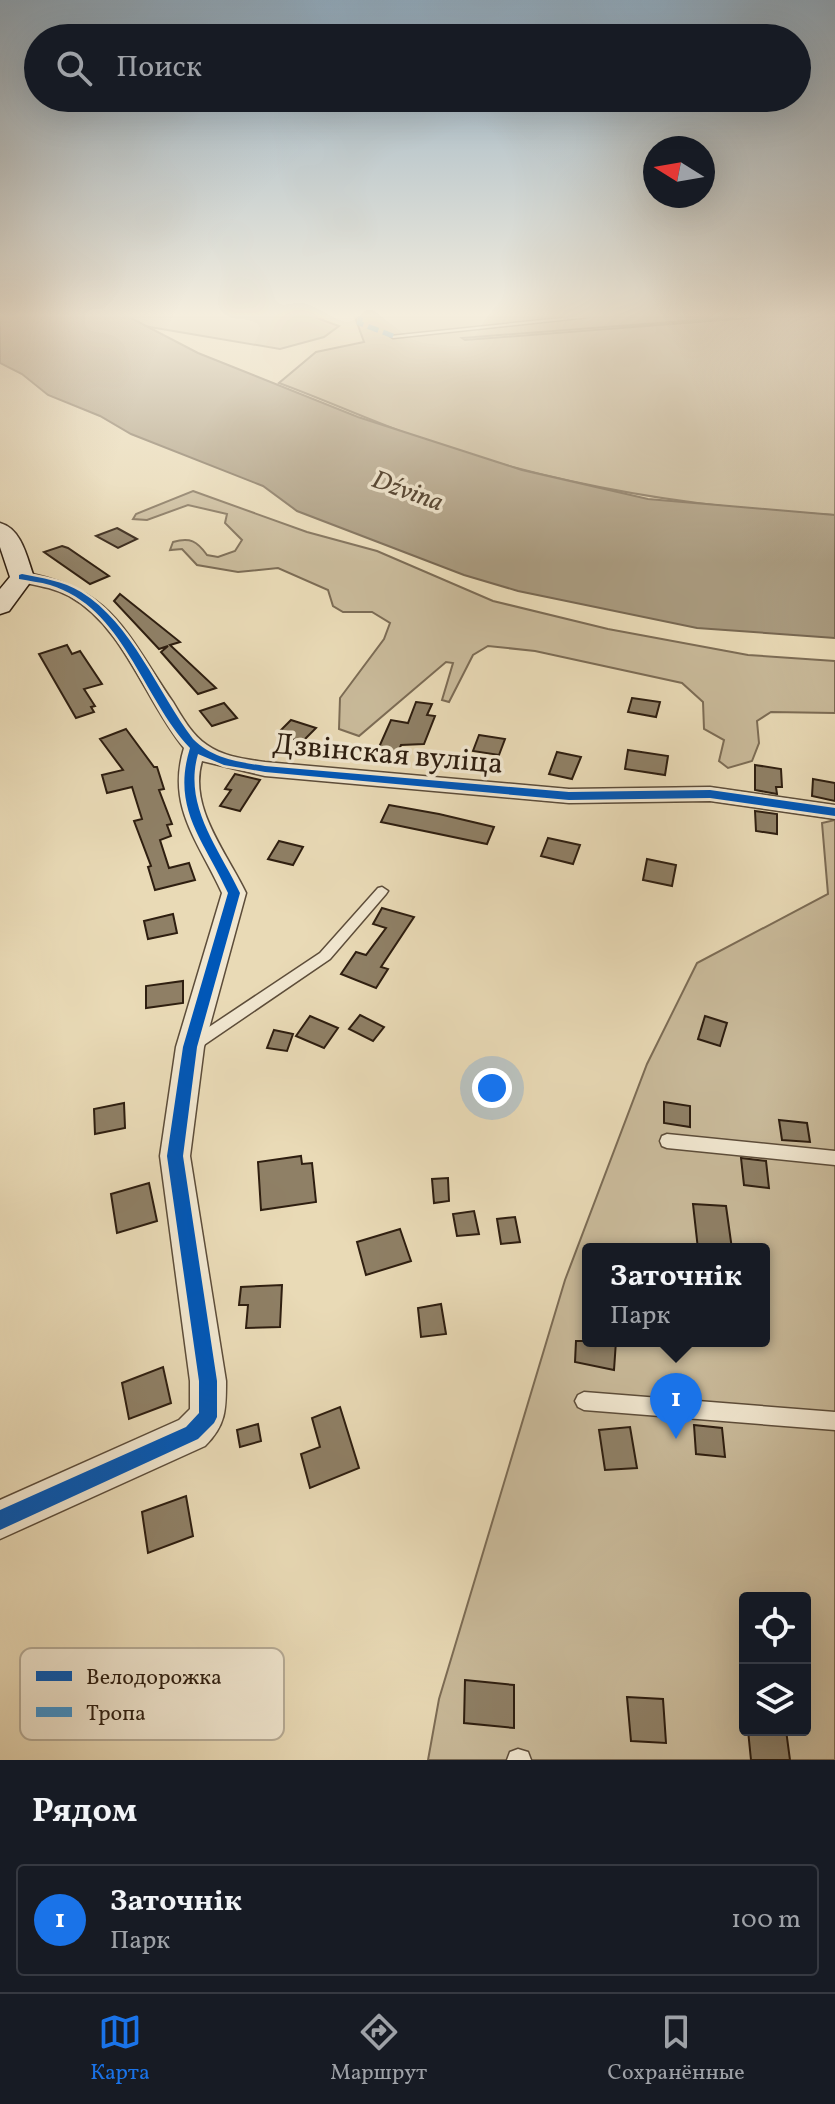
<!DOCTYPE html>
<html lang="ru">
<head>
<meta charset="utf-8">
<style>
  body { margin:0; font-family:Vollkorn,serif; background:#20242c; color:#f1f3f6 }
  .controls { position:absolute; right:24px; bottom:24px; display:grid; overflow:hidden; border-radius:8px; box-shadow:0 8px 32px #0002 }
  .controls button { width:72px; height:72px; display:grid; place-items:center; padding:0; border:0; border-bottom:2px solid #363941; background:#171b24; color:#f1f3f6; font:40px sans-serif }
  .compass { position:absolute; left:643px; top:136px; width:72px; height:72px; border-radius:50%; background:#171b24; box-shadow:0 8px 32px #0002; rotate:281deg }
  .you { position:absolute; left:492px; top:1088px; width:28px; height:28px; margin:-20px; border:6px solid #fff; border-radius:50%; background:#1a73e8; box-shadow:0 0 0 12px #1a73e833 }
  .badge { display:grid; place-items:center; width:52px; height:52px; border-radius:50%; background:#1a73e8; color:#fff; font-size:26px; font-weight:700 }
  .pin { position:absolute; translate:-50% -66px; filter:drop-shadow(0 2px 4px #0008) }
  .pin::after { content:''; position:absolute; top:42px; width:28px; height:24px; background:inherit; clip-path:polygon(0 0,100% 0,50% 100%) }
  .popup { position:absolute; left:582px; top:1243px; width:188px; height:104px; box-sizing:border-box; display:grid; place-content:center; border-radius:8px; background:#171b24; filter:drop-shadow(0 2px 6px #0005); font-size:26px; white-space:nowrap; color:#9ea1a6 }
  .popup b { font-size:30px; color:#f1f3f6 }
  .popup::after { content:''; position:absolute; left:50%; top:100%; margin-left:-16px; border:16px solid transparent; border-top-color:#171b24 }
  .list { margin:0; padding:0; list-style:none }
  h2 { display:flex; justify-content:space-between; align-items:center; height:104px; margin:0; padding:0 32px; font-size:34px }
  h2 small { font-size:26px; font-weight:400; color:#9ea1a6 }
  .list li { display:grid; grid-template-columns:52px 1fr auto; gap:24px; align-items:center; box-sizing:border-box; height:112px; margin:0 16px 16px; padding:0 16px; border:2px solid #363941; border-radius:8px }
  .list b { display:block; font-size:30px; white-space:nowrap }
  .list p { margin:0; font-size:26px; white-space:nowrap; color:#9ea1a6 }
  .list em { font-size:26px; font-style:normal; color:#9ea1a6 }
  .icon { flex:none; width:44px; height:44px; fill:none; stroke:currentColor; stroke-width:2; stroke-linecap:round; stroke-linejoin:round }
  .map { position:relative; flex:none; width:835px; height:1760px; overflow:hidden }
  .search { position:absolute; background:#171b24; box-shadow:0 8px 32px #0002; left:24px; right:24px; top:24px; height:88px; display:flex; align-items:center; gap:20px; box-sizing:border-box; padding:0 28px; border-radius:44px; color:#9ea1a6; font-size:30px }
  .sheet { height:232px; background:#171b24 }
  nav { display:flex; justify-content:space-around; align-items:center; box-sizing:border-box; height:112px; border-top:2px solid #363941; background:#171b24; font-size:22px; color:#9ea1a6 }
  nav a { display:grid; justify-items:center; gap:4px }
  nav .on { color:#1a73e8 }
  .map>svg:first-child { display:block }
  .green { fill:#c9ba9a; stroke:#7c6c55; stroke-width:2; fill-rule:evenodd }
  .water { fill:#a99a7e; stroke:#786852; stroke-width:2 }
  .building { fill:#8f8066; stroke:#2e1e10; stroke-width:2 }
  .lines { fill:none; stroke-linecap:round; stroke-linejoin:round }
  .lane-casing { stroke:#5d4d3a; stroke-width:3 }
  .street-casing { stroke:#5d4d3a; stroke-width:3 }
  .secondary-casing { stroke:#2e1e10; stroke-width:3 }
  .lane { fill:#f1e7d0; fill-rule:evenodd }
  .street { fill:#f1e7d0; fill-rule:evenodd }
  .secondary { fill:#f1e7d0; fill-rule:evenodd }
  .quiet { stroke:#3c94d3; stroke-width:5; stroke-dasharray:11 5; stroke-linecap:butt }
  .cycleway-casing { stroke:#f1e7d0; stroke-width:5 }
  .cycleway { fill:#0057b8; fill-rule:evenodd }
  .labels { text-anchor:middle; stroke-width:7; stroke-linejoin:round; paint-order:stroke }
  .far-water-label { font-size:26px; font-style:italic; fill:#594936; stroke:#f1e7d0 }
  .street-label { font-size:30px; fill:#2e1e10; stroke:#f1e7d0 }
  .key { fill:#f1e7d0; stroke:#b6ab96; stroke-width:2 }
  .key-label { font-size:22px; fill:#2e1e10 }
</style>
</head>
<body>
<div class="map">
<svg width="835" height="1760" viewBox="0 0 835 1760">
  <rect width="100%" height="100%" fill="#e9dab6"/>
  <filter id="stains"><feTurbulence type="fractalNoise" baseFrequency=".0025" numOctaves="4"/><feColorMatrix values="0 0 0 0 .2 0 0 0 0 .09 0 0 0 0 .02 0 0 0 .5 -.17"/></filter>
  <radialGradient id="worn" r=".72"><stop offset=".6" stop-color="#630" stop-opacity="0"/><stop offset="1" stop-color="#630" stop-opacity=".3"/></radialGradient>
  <g class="green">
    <polygon points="129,317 314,317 339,326 324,337 280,349 144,326"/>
    <path d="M355,317h382l-275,21 3,2 296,-23h74v198c-132,-6 -258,-26 -385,-66 -59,-19 -114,-45 -171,-66l37,-31 48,-10z"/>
    <path d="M193,491l114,41 70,19 116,50 115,28 140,26 87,6v52l-64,-1 -14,9 2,22 -7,18 -24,7 -9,-7 5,-21 -20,-11 -1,-27 -21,-19 -147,-32 -47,-5 -15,9 -24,47 -7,-2 11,-37 -7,-1 -87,74 -20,-7 1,-31 44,-59 6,-16 -18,-11h-29l-10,-6 -5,-16 -50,-22 -40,4 -41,-7 -15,-16 -12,1 3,-8c17,-5 24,-1 34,13l11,2 17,-6 7,-11 -17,-17 2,-9 -39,-9 -41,15 -14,-1 3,-5z"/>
    <path d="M835,820v940h-407l11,-61 126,-419 82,-216 50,-101 131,-69 -6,-71zM588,1249h176v92h-176zM745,1598h60v132h-60z"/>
  </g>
  <polygon class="water" points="0,317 129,317 198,353 358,417 522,470 648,499 835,515 835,638 697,628 518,591 464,575 297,511 263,486 131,434 100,416 48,395 22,374 0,363"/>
  <g class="building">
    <polygon points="117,528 137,539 118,548 96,536"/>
    <polygon points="62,546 68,548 109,576 90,584 44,552"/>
    <polygon points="120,594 180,642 170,645 216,688 198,694 161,652 168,646 159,649 114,601"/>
    <polygon points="67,645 72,654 80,651 102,684 84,689 95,706 91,707 94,712 76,718 39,654"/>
    <polygon points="632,698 660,702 656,717 628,712"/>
    <polygon points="416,702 432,704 427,715 435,716 424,744 401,745 396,757 376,754 391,720 408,723"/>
    <polygon points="224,703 237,718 212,726 200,711"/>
    <polygon points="291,720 316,728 302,742 277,734"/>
    <polygon points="126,729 154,767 157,767 164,789 159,790 172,824 167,825 171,836 160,840 169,868 189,863 195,880 155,890 148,867 151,866 134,821 142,819 132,787 107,793 102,775 123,770 100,739"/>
    <polygon points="479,735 505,739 499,755 473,751"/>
    <polygon points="628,750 668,756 665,775 625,769"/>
    <polygon points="557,752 581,757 572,779 549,774"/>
    <polygon points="755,765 781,769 782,787 776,787 777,794 755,790"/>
    <polygon points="235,774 260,780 240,811 220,806 231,790 225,789"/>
    <polygon points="813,779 835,783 835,801 812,796"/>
    <polygon points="389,805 439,814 494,827 487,844 381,822"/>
    <polygon points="755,811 777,814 777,834 756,831"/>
    <polygon points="548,838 580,845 573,864 541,856"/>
    <polygon points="279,841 303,847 293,865 268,859"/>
    <polygon points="647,859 676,865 672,886 643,880"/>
    <polygon points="382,908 414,917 381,967 388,969 376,988 341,974 356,952 366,955 386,928 373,924"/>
    <polygon points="173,914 177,933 148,939 144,921"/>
    <polygon points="183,981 183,1003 146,1008 146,986"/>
    <polygon points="360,1015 384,1027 373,1041 349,1029"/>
    <polygon points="310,1016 338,1028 324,1048 296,1036"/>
    <polygon points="705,1016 727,1023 720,1046 698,1039"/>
    <polygon points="274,1030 293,1034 287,1051 267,1048"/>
    <polygon points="664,1102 690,1106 690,1127 664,1123"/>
    <polygon points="124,1103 125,1128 95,1134 94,1109"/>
    <polygon points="779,1120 807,1123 810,1142 782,1140"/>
    <polygon points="301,1156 302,1164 312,1163 316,1202 261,1210 258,1162"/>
    <polygon points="741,1158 766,1161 769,1188 744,1185"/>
    <polygon points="448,1178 449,1201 434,1203 432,1179"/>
    <polygon points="149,1183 157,1221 117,1233 111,1194"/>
    <polygon points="693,1204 726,1206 732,1249 698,1249"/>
    <polygon points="474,1211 479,1234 457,1236 453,1214"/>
    <polygon points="515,1217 520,1242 501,1244 497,1219"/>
    <polygon points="400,1229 411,1261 366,1275 357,1242"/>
    <polygon points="282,1285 280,1327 246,1328 248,1305 239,1305 241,1287"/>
    <polygon points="441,1304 446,1334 421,1337 418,1308"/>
    <polygon points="576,1341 616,1341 614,1370 575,1362"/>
    <polygon points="163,1367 171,1403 129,1419 122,1383"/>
    <polygon points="340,1407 359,1468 310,1488 301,1454 320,1447 312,1418"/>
    <polygon points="258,1424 261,1441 240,1447 237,1430"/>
    <polygon points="694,1425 722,1428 725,1457 696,1454"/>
    <polygon points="630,1427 637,1468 605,1470 599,1430"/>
    <polygon points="186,1496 193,1536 148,1553 142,1512"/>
    <polygon points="465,1680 514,1685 514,1728 464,1723"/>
    <polygon points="627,1697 663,1699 666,1743 631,1741"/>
    <polygon points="748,1730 786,1730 790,1760 751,1760"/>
  </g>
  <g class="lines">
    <defs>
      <g id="lane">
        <polygon points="571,317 589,317 393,338 390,336"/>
        <polygon points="382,887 388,891 386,894 330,959 201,1047 196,1049 191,1047 189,1043 191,1039 320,953 378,888"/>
        <polygon points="667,1134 835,1151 835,1165 667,1148 662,1146 660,1141 662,1136"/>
        <polygon points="584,1392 835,1412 835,1430 584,1410 578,1407 575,1401 578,1395"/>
        <polygon points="518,1749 528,1752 531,1760 507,1760 510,1752"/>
      </g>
      <path id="street" d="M22,572c91,16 103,60 151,130 9,15 19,33 34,43 17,12 38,14 58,17l304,27 141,-2 125,18v14l-125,-18 -141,2 -304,-27 -63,-15c-14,46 25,92 44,132l-42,154 -14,109 36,225c0,29 0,44 -21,65l-205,93v-39l179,-80 11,-11v-28l-30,-225 16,-109 46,-154c-23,-51 -56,-86 -38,-145 -39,-47 -59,-121 -115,-152 -17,-9 -35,-11 -53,-15l-3,-4z"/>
      <path id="secondary" d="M0,523c22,6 27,35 34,54l-25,34 -9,3v-25l10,-12 -10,-30z"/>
    </defs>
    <use href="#lane" class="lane-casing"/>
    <use href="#street" class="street-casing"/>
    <use href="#secondary" class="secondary-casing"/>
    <use href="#lane" class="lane"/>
    <use href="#street" class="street"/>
    <use href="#secondary" class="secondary"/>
    <polyline class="quiet" points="361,317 359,323 393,336"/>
    <defs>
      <path id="cycleway" d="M22,574c20,4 41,7 59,18 51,31 77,101 112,147 20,20 46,23 72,27l304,26 141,-2 125,18v8l-125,-18 -141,2 -304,-28 -41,-7 -26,-11c-15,52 21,94 42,139l-43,154 -14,109 34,225v36l-3,6 -16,16 -198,91v-20l186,-83 13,-14v-32l-32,-225 16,-109 45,-154c-24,-53 -57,-84 -38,-145 -48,-51 -67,-141 -140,-163 -10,-3 -21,-4 -31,-6v-4z"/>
    </defs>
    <use href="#cycleway" class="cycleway-casing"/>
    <use href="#cycleway" class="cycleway"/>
  </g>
  <linearGradient id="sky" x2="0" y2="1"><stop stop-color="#8faabe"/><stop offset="0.56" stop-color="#f5eede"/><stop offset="1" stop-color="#f5eede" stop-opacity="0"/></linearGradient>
  <rect width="835" height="563" fill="url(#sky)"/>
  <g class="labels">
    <g class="far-water-label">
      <text transform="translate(408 490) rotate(20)" y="9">Dźvina</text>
    </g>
    <g class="street-label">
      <text transform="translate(388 753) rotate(5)" y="10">Дзвінская вуліца</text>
    </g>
  </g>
  <rect x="20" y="1648" width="264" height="92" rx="12" class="key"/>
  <rect x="36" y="1671" width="36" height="10" fill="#0057b8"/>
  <rect x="36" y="1707" width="36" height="10" fill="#3c94d3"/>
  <g class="key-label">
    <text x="86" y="1684">Велодорожка</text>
    <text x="86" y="1720">Тропа</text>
  </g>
  <rect width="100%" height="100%" filter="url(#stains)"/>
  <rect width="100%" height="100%" fill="url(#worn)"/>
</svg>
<div class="controls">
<button><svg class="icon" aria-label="locate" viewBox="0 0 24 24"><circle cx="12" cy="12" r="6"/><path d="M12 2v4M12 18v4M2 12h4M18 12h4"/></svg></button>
<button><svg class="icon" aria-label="layers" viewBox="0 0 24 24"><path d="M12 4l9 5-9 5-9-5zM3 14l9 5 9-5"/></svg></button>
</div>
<svg class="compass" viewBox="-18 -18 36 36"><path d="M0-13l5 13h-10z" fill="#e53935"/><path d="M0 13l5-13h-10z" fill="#9ea1a6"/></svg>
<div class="you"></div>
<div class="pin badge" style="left:676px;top:1439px">1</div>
<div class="popup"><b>Заточнік</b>Парк</div>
<div class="search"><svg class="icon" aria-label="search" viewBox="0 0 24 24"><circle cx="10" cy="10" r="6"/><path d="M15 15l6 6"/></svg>Поиск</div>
</div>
<section class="sheet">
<h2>Рядом<small></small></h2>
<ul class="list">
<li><span class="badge">1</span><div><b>Заточнік</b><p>Парк</p></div><em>100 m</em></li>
</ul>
</section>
<nav>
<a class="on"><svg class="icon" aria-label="map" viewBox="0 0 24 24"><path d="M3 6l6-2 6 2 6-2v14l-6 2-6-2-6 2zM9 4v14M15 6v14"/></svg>Карта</a>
<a><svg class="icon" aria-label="directions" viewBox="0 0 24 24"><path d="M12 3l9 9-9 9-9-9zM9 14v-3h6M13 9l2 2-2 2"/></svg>Маршрут</a>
<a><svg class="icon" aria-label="saved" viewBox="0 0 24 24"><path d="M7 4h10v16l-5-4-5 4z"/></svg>Сохранённые</a>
</nav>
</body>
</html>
